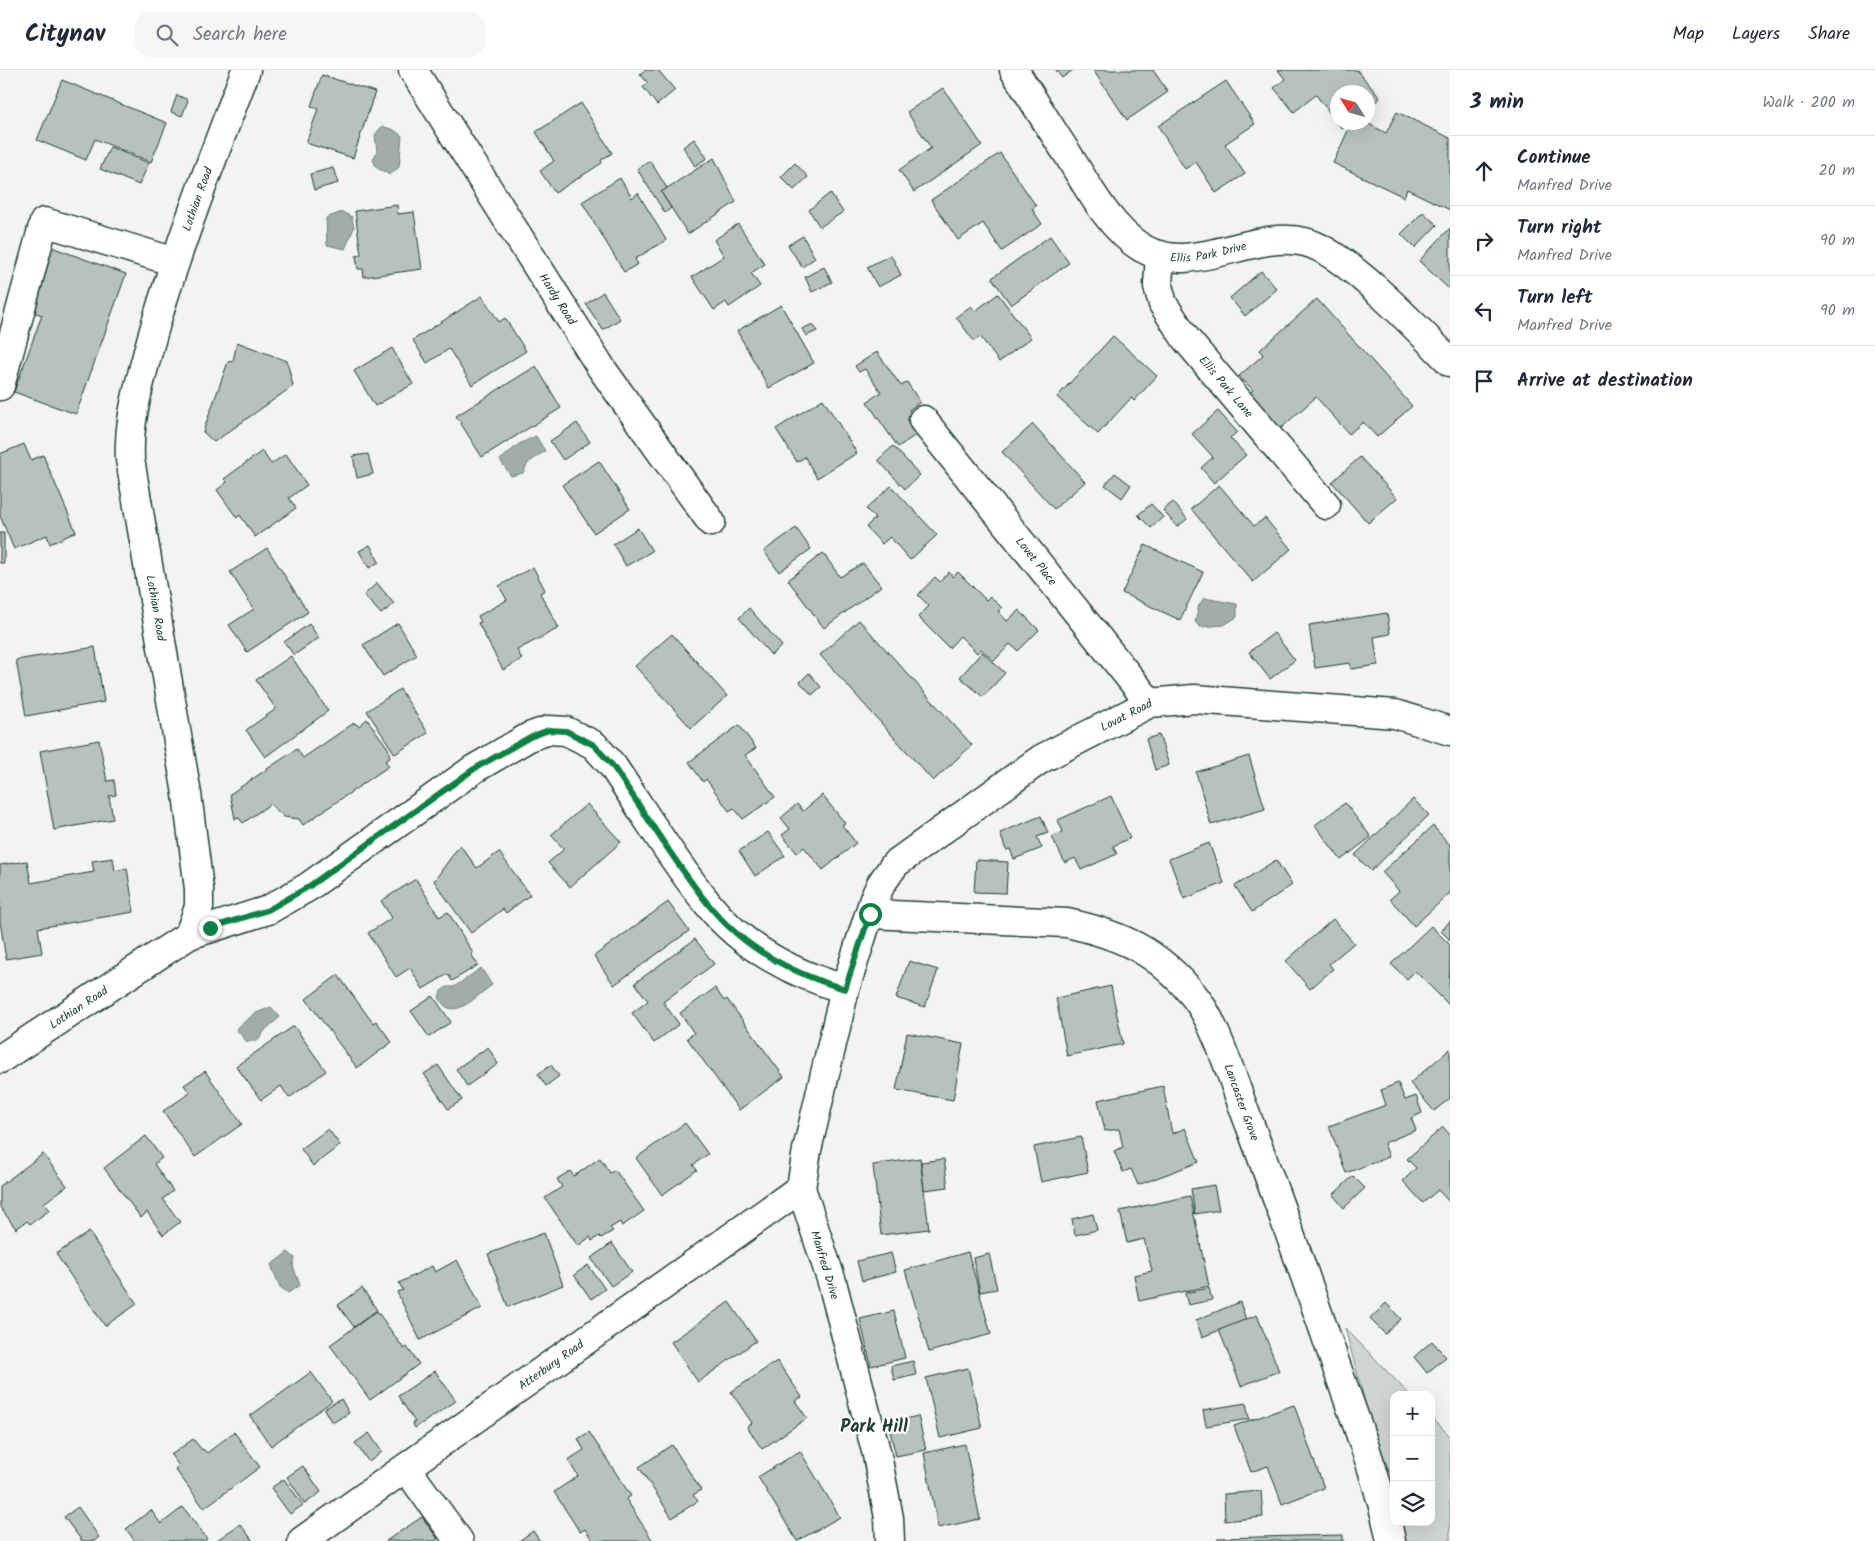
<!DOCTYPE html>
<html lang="en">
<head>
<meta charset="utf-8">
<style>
  body { margin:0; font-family:Kalam,sans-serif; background:#f6f6f7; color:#1f2937 }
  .controls { position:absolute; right:15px; bottom:15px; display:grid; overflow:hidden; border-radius:10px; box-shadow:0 5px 20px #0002 }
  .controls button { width:45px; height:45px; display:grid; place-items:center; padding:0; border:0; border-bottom:1px solid #e0e1e3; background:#fff; color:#1f2937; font:25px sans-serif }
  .compass { position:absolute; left:1330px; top:15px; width:45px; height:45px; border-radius:50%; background:#fff; box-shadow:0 5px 20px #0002; rotate:307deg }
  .stop { position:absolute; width:15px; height:15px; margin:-11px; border:4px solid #0b8043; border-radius:50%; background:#fff }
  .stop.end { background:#0b8043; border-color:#fff; box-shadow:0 1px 5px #0008 }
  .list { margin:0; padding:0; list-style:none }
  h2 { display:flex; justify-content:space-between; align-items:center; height:65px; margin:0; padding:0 20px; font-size:21px }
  h2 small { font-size:16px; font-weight:400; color:#747a83 }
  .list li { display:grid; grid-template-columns:32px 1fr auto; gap:15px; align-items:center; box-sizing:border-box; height:70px; padding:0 20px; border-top:1px solid #e0e1e3 }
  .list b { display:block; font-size:19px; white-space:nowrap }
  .list p { margin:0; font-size:16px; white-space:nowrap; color:#747a83 }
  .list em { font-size:16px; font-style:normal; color:#747a83 }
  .icon { flex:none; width:28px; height:28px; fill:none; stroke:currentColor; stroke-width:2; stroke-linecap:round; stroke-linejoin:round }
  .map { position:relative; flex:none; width:1450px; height:1471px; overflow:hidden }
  header { display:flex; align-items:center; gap:30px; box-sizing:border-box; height:70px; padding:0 25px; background:#fff; border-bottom:1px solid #e0e1e3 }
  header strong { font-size:24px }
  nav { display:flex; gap:28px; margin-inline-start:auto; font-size:18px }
  .search { width:350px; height:45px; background:#f6f6f7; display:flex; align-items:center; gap:12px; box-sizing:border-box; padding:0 18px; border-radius:15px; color:#747a83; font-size:19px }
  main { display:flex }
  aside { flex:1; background:#fff }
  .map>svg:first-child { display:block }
  .green { fill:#ced5d3; stroke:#768984 }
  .water { fill:#a1adaa; stroke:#6d807b }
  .building { fill:#b7c1bd; stroke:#1f3d34 }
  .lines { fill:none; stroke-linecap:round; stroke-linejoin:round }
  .minor-casing { stroke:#1f3d34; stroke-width:31 }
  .minor { stroke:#fff; stroke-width:28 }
  .route { stroke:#0b8043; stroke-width:6 }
  .labels { text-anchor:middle; stroke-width:4.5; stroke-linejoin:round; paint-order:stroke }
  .street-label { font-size:12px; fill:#1f3d34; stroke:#fff }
  .district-label { font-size:18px; font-weight:bold; fill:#1f3d34; stroke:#fff }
</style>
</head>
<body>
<header>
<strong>Citynav</strong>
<div class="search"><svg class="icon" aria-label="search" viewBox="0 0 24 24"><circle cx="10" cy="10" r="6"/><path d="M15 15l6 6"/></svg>Search here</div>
<nav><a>Map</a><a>Layers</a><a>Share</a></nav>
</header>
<main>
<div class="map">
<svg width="1450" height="1471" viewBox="0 0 1450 1471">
  <rect width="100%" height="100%" fill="#f2f3f3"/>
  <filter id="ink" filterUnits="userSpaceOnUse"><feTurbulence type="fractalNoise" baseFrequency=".02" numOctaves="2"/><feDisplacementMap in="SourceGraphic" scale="10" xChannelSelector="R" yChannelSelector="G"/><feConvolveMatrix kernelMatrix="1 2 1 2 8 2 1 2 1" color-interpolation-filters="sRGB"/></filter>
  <g filter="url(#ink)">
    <g class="green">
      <polygon points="1345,1258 1410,1325 1394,1325 1394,1440"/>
      <polygon points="1431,1347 1450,1366 1450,1471 1400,1471 1397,1452 1431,1452"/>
    </g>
    <g class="water">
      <polygon points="382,56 394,60 402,66 399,97 390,105 377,98 373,90 377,81 375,65"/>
      <polygon points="342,142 352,147 354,158 345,179 327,175 326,148"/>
      <polygon points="536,366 545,381 528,393 523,403 511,406 500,390 519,374"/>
      <polygon points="1204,528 1237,534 1237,547 1224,555 1200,557 1195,552 1199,535"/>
      <path d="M481,898l11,17c-16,11 -41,40 -53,12l2,-6 6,-4h7z"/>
      <polygon points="271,937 280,947 266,959 258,970 247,972 236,959 254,944"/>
      <polygon points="288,1182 295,1188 293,1196 300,1215 288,1223 280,1217 271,1195"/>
    </g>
    <g class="building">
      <polygon points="645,0 658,0 675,20 657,35 643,17 648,13 640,4"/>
      <polygon points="1056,0 1073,0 1062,8"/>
      <polygon points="1093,0 1153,0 1168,22 1127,50"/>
      <polygon points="1278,0 1357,0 1380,28 1368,38 1368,22 1338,22 1338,52 1350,52 1342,59 1316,25 1294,42 1274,18 1285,9"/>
      <polygon points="322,5 375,22 353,88 306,73 318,39 311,36"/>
      <polygon points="62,10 167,53 151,92 95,69 86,90 37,70"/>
      <polygon points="1226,11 1255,54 1225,74 1245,104 1216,123 1196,92 1185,99 1158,56"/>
      <polygon points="943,18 982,75 914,122 899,100 931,78 907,42"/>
      <polygon points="177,25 188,30 182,46 171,42"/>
      <polygon points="581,33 612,83 601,90 602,93 555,123 540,101 554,91 536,62"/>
      <polygon points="1397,42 1450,68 1450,140 1407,119 1404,127 1333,93 1352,52 1365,52 1386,63"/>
      <polygon points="694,69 707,88 695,96 683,77"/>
      <polygon points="110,77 149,93 139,115 100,99"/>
      <polygon points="1000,83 1036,136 1032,139 1042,154 1002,181 983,153 958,170 931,130"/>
      <polygon points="714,88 736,132 688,164 661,122"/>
      <polygon points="650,91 667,118 661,122 671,138 665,143 637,99"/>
      <polygon points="795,93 808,107 794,120 781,107"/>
      <polygon points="333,98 338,113 314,120 310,104"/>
      <polygon points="620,108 632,128 638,123 666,170 635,189 638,194 624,202 582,132"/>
      <polygon points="830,123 843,142 820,157 809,140"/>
      <polygon points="397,135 398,144 414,142 422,199 364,207 363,199 358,199 356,186 361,185 355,141"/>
      <polygon points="1423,142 1437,155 1415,178 1401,164"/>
      <polygon points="738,154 765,194 751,203 760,216 729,237 726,232 714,240 692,207 724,186 714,170"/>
      <polygon points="1450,158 1450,220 1419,191"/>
      <polygon points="803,166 815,188 802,197 788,175"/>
      <polygon points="1050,166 1069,193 1011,235 992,208"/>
      <polygon points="51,177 126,204 76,344 14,322 42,245 28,240"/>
      <polygon points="891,185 901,205 878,217 867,197"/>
      <polygon points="824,197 832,212 812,222 805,207"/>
      <polygon points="1261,201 1277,219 1245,246 1230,228"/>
      <polygon points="603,222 620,249 603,260 586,234"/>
      <polygon points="998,224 1031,268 999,292 980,266 974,271 956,247 971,236 975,241"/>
      <polygon points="482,226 499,252 505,248 526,281 472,315 449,279 427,293 413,270"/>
      <polygon points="1317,229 1412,336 1377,367 1363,352 1349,364 1316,327 1280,359 1249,324 1253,320 1239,306 1263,285 1260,280"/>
      <polygon points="781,235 814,293 769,318 737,261"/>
      <polygon points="813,254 817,261 806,266 802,259"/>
      <polygon points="1113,266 1157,306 1134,331 1131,328 1098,364 1057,327"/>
      <polygon points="237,272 287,291 293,316 214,372 203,362 228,292 233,291"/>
      <polygon points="392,278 413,314 375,336 354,301"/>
      <polygon points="877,282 901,316 907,312 920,332 909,340 923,360 898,377 867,332 881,322 865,299 859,302 855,296"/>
      <polygon points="536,296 561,338 482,387 456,346"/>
      <polygon points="823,329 857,383 817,408 805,387 797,392 776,359"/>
      <polygon points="1218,341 1237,362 1230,368 1246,385 1214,413 1201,398 1213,387 1192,364"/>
      <polygon points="577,353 590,372 563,390 550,371"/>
      <polygon points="1033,354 1085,412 1054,439 1002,382"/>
      <polygon points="24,374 31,390 43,385 76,462 50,474 47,465 14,479 0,446 0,384"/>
      <polygon points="893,376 920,405 905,419 878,390"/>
      <polygon points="262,381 271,394 286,384 307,415 289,428 296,438 255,467 240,445 237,448 217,420 227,412 224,409"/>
      <polygon points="368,384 373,404 357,408 353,386"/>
      <polygon points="1360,387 1397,428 1368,453 1332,412"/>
      <polygon points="599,391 630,439 594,463 562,415"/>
      <polygon points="1115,403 1131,415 1122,428 1105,415"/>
      <polygon points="1219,415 1254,456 1265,448 1291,479 1253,512 1191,439"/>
      <polygon points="891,416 937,465 910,490 890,467 882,474 866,457 875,448 866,439"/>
      <polygon points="1173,432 1187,449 1177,457 1163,440"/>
      <polygon points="1151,434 1163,447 1151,458 1138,445"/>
      <polygon points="638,458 652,481 626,496 613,474"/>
      <polygon points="796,458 811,479 779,502 764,481"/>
      <rect x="0" y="463" width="4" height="30"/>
      <polygon points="370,475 379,492 369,498 359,481"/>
      <polygon points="1145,475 1203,502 1180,550 1122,523"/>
      <polygon points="267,478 308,542 247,582 229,555 254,539 230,502"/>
      <polygon points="823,483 840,507 863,493 881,516 824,558 788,510"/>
      <polygon points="533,497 545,520 540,523 559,558 517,580 522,589 503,600 478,553 481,552 478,546 507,530 499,516"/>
      <polygon points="949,502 953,507 958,502 986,530 990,526 1002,538 998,541 1007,551 1019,540 1039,560 1018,581 1010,574 994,591 981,579 977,583 960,566 949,578 918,547 929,536 918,525 935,507 940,512"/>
      <polygon points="377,513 394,534 381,544 364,525"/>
      <polygon points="749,538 782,576 771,585 739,548"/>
      <polygon points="1387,543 1390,564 1374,567 1378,595 1351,599 1350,593 1315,598 1309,555"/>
      <polygon points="859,550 972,675 933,711 820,585"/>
      <polygon points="398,553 417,585 383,606 363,575"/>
      <polygon points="309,554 319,568 294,585 284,572"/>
      <polygon points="1274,563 1295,590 1270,609 1249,582"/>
      <polygon points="672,564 727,626 691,658 635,596"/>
      <polygon points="95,577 104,632 26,646 16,590"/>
      <polygon points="982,582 1005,603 983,627 960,607"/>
      <polygon points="291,586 328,641 265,687 246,660 276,639 256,610"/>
      <polygon points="809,603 821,617 812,625 800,612"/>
      <polygon points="400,619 428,663 395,684 367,641"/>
      <polygon points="367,649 388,678 390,688 385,691 389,696 303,755 299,749 284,747 270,734 243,753 239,748 235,749 230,724 297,679 303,688 354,653 359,656"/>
      <polygon points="739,655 756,678 745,685 775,727 743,749 734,738 729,741 706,709 703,712 689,692"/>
      <polygon points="1159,665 1169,695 1155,700 1146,669"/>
      <polygon points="99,670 107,711 114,710 116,725 109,726 113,749 54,760 40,681"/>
      <polygon points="1249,686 1265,739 1211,755 1196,702"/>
      <polygon points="822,725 845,753 842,755 856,773 823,800 804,777 797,783 782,765 790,759 781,748 797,734 803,741"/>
      <polygon points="1111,726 1130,768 1113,776 1117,784 1081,800 1075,788 1065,793 1052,767 1063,762 1058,750"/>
      <polygon points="1413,729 1429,745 1371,801 1355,785"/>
      <polygon points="1345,733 1371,767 1341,790 1315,755"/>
      <polygon points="587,734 621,772 570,817 548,793 564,779 551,765"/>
      <polygon points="1041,746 1048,763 1037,767 1042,778 1014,789 1010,779 1006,780 1000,763"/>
      <polygon points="1433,756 1450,775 1450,823 1414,856 1390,829 1399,821 1382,802"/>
      <polygon points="768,762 785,786 755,806 739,781"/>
      <polygon points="1209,773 1224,813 1184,829 1169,789"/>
      <polygon points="460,775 477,798 499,782 530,825 506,843 503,839 471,863 434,811"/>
      <polygon points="113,788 115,801 127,798 134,842 38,858 42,883 6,889 0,851 0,795 27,791 31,813 94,802 92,791"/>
      <polygon points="976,790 1008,792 1006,823 974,822"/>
      <polygon points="1276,790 1292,815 1252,842 1235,816"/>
      <polygon points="416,809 439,847 448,842 473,883 471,884 478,895 452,911 448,904 423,919 410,898 396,907 368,863 392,848 381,831"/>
      <polygon points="668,832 689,861 614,915 594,886"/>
      <polygon points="1333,849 1354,873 1329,894 1333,899 1310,919 1286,891"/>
      <polygon points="1450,851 1450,870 1441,861"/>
      <polygon points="1431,856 1450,875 1449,935 1415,901 1407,909 1391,894"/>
      <polygon points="695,869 714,894 663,932 679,954 654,973 632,943 648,931 635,913"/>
      <polygon points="909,891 938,900 925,937 896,928"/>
      <polygon points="338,905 373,953 376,951 392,972 357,998 306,929"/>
      <polygon points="1111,916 1123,974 1067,986 1056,928"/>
      <polygon points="715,918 724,931 727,929 784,1007 739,1040 687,968 694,963 680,943"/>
      <polygon points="433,926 451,952 429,967 411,941"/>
      <polygon points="294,956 326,1001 289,1028 281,1016 261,1030 236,996"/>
      <polygon points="907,963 963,974 953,1030 896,1020"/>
      <polygon points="488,977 498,994 467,1016 456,999"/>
      <polygon points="1450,979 1450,1028 1434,1041 1410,1013"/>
      <polygon points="438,995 462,1030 448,1039 424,1004"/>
      <polygon points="551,995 559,1006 546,1016 538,1004"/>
      <polygon points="205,1001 242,1054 195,1087 163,1041 190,1023 184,1015"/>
      <polygon points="1398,1013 1405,1030 1416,1026 1422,1043 1411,1048 1416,1060 1384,1073 1389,1087 1346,1103 1329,1056 1386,1035 1381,1020"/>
      <polygon points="1163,1016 1172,1064 1185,1058 1199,1092 1138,1115 1131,1099 1123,1102 1114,1081 1123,1077 1119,1059 1105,1061 1098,1030"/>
      <polygon points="685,1053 708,1084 693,1095 697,1100 662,1125 636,1088"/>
      <polygon points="1443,1057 1450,1065 1450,1133 1438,1120 1423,1133 1403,1111 1416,1098 1407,1089"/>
      <polygon points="328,1059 340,1075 313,1096 301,1079"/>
      <polygon points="146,1066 162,1088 154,1094 173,1121 163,1129 180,1152 163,1165 147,1142 141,1148 104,1098"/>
      <polygon points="1081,1067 1088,1102 1041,1112 1034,1077"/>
      <polygon points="43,1084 67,1116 44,1133 50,1140 30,1154 27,1151 16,1159 0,1137 0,1116"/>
      <polygon points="600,1088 610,1103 615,1100 644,1141 622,1156 620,1152 610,1158 613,1161 601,1168 599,1166 592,1171 590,1167 578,1176 545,1128 562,1117 557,1109 570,1101 574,1106"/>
      <polygon points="920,1088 929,1159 881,1165 873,1095"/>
      <polygon points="944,1089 948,1117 924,1120 921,1092"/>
      <polygon points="1353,1106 1365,1118 1344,1138 1333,1125"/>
      <polygon points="1214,1115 1219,1140 1195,1144 1191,1119"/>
      <polygon points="1190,1126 1209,1216 1139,1231 1134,1205 1152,1201 1144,1169 1127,1173 1120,1141"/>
      <polygon points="1093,1144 1097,1160 1075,1165 1072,1149"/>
      <polygon points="89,1162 137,1234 105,1256 56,1184"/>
      <polygon points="544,1163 563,1215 508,1237 488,1184"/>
      <polygon points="612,1173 632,1202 611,1216 591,1188"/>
      <polygon points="968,1182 991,1264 929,1282 905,1200"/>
      <polygon points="891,1183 896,1202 862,1211 857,1191"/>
      <polygon points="989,1184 997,1219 980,1222 973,1188"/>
      <polygon points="457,1190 482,1238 420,1270 397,1222 403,1220 399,1213 432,1196 435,1202"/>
      <polygon points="588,1195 605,1219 591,1229 574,1205"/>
      <polygon points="362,1218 377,1240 354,1257 338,1235"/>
      <polygon points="1209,1218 1212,1230 1188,1235 1185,1223"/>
      <polygon points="729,1232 756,1271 698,1312 671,1272"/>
      <polygon points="1240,1232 1246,1250 1202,1267 1196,1250"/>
      <polygon points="1386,1233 1401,1249 1385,1264 1370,1249"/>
      <polygon points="377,1241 404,1279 407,1277 419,1294 370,1330 330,1275"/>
      <polygon points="894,1241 905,1288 871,1296 860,1249"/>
      <polygon points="1257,1245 1279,1301 1241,1316 1219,1260"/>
      <polygon points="1432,1271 1446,1287 1427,1303 1414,1287"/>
      <polygon points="777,1291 802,1327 795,1331 807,1348 762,1379 747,1357 752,1353 731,1322"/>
      <polygon points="913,1291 916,1305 894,1310 891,1296"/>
      <polygon points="968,1298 982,1358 940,1368 926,1308"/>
      <polygon points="435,1301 456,1331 415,1358 412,1353 415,1352 398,1326"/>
      <polygon points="311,1302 332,1331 271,1376 250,1346"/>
      <polygon points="341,1329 349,1343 332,1353 324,1339"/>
      <polygon points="1246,1333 1249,1349 1206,1356 1203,1340"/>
      <polygon points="1294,1335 1324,1418 1282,1434 1268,1396 1251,1402 1234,1356"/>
      <polygon points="918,1346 926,1380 896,1386 888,1353"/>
      <polygon points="234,1362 260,1397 204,1438 175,1399 179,1396 171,1385 193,1369 202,1380 203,1379 207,1383"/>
      <polygon points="589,1362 631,1426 626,1429 653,1471 593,1471 585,1459 580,1462 554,1422 578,1406 568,1390 584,1380 578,1369"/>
      <polygon points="369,1363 382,1382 369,1392 355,1373"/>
      <polygon points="965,1374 980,1449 938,1458 924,1383"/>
      <polygon points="672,1375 701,1420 693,1425 698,1431 672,1448 639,1397"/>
      <polygon points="800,1381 840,1447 797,1471 758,1407"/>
      <polygon points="303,1396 321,1422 305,1434 287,1407"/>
      <polygon points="284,1409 303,1435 290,1444 271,1418"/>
      <polygon points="1261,1421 1263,1447 1225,1451 1224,1424"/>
      <polygon points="78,1437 99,1467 94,1471 82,1471 64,1447"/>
      <polygon points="183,1437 207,1469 205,1471 135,1471 126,1459 151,1440 161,1454"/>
      <polygon points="422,1447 438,1469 435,1471 386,1471"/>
      <polygon points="240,1454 253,1471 218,1471 217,1470"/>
      <polygon points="533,1461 540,1471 519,1471"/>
      <polygon points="1343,1465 1343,1470 1345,1471 1218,1471 1218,1468"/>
    </g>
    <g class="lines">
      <defs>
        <g id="minor">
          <path id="s1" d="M413,0l189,299 109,153"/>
          <path id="s2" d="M1014,0c18,28 35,56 53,83 19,31 43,76 75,95 52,30 109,-19 163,-6 39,9 115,89 145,120"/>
          <path id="s3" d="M1160,185l-2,31 5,18 23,35 140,166"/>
          <polyline points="0,316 44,152 175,192"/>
          <path id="s4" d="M923,350l227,283"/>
          <path id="s5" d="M870,844l197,9c55,12 92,29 128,74 22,27 41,94 55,128 30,81 59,161 87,243 20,57 42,113 54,173"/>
          <path d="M189,865l79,-25 40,-23 166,-118 55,-32 20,-7 17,1 28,14 18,20c31,46 61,96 96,139 34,43 85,70 137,85"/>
          <path id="s6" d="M0,989l189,-124 10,-28v-18l-12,-95 -57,-335c-2,-40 10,-76 20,-115 26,-94 62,-184 96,-274"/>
          <polyline points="406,1398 459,1471"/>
          <path id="s7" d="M302,1471l499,-353"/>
          <path id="s8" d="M890,1471l-1,-23 -12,-63 -45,-173 -31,-94 6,-38 38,-161 29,-90 7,-15 14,-20 146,-105 109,-56 44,-4 201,15 55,17"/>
        </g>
      </defs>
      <use href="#minor" class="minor-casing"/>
      <use href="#minor" class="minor"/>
    </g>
  </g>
  <g class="lines" filter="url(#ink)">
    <path class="route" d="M210,858l58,-18 40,-23 166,-118 56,-32 19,-7 17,1 28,14 18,20c32,46 61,96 96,139 34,43 85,70 137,85l25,-75"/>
  </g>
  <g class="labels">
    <g class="street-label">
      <text dy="4" stroke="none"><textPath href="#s6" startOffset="979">Lothian Road</textPath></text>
      <text dy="4" stroke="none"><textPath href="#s2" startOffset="289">Ellis Park Drive</textPath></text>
      <text dy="4" stroke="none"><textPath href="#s1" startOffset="271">Hardy Road</textPath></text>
      <text dy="4" stroke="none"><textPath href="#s3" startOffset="154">Ellis Park Lane</textPath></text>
      <text dy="4" stroke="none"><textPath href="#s4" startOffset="181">Lovet Place</textPath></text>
      <text transform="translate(156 538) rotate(80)" y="4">Lothian Road</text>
      <text dy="4" stroke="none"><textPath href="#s8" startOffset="980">Lovat Road</textPath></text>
      <text dy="4" stroke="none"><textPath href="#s6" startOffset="94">Lothian Road</textPath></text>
      <text dy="4" stroke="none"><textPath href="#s5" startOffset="464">Lancaster Grove</textPath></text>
      <text transform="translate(825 1195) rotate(73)" y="4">Manfred Drive</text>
      <text dy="4" stroke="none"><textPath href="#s7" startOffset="305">Atterbury Road</textPath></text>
    </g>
    <g class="district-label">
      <text x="874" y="1362">Park Hill</text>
    </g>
  </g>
</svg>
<div class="controls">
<button>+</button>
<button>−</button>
<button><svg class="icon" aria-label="layers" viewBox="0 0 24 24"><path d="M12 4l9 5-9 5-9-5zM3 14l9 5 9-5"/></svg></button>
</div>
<svg class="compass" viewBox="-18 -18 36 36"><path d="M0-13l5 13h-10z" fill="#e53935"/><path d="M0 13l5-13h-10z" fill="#747a83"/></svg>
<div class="stop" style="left:870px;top:844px"></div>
<div class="stop end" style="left:210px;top:858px"></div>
</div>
<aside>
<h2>3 min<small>Walk · 200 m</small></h2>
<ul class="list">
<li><svg class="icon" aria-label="ahead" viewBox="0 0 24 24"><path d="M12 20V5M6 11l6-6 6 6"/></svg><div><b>Continue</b><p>Manfred Drive</p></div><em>20 m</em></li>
<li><svg class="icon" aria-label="right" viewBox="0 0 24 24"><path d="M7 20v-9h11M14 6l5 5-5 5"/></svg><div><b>Turn right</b><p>Manfred Drive</p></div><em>90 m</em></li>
<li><svg class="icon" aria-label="left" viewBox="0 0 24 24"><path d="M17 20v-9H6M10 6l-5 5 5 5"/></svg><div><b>Turn left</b><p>Manfred Drive</p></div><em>90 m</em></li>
<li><svg class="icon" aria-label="arrive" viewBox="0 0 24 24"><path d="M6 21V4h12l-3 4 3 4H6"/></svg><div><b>Arrive at destination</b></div></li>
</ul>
</aside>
</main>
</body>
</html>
